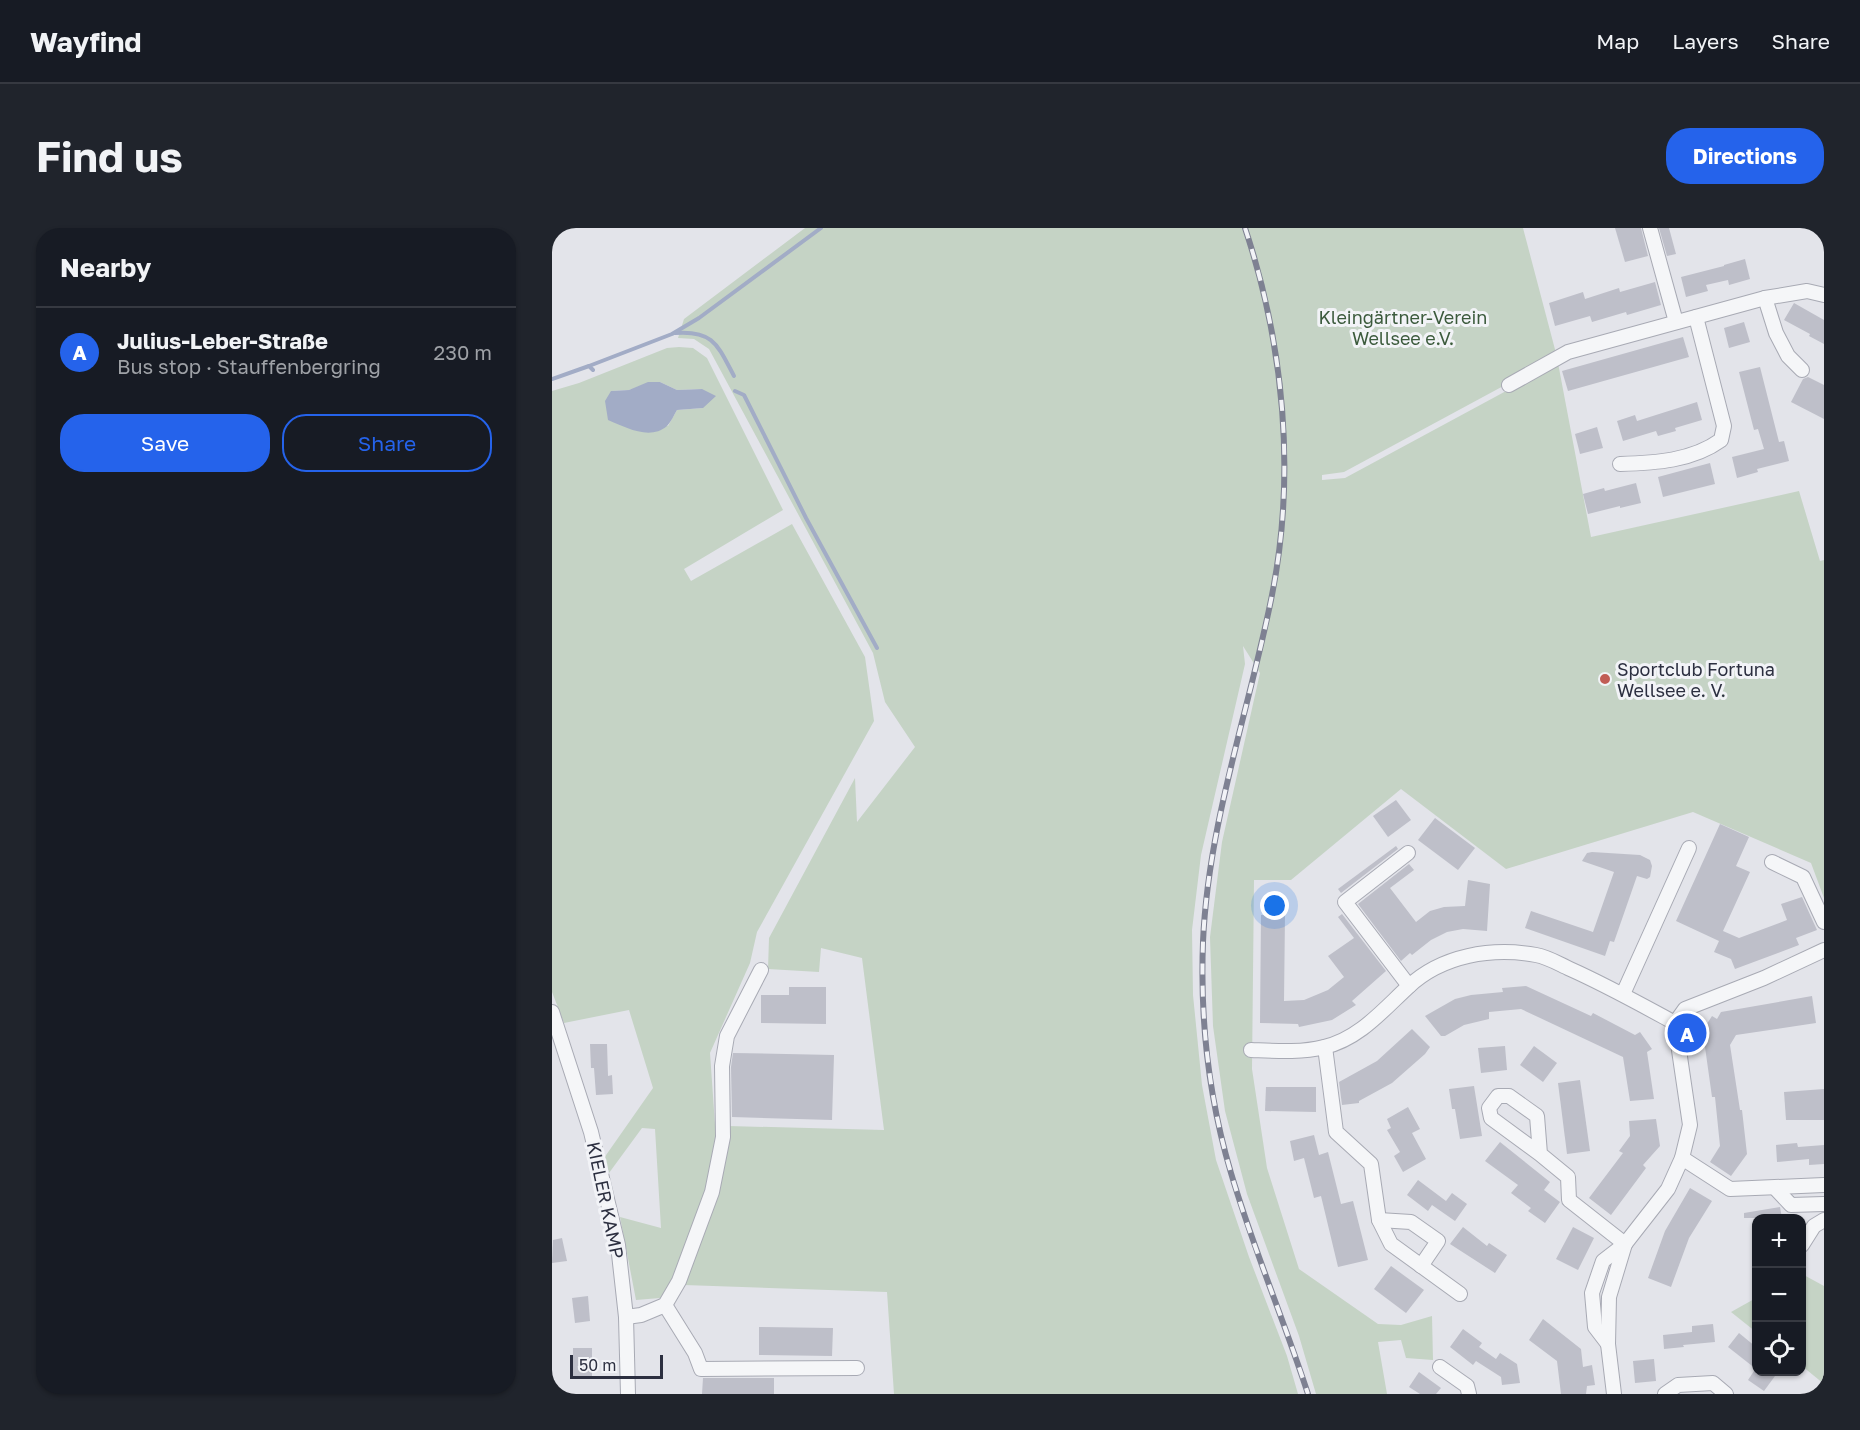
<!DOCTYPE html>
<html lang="en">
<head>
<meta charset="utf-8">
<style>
  body { margin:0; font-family:"Golos Text",sans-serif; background:#20242c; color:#f1f3f6 }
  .controls { position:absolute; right:18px; bottom:18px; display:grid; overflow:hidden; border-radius:12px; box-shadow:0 2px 4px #0004 }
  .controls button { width:54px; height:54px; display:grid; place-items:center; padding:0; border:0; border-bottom:2px solid #363941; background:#171b24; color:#f1f3f6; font:30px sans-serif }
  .scale { position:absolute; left:18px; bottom:15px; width:93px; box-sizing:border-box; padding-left:6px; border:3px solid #2c2f40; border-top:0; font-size:16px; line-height:21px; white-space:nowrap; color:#2c2f40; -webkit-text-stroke:4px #f2f3f7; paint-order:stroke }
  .you { position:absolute; left:723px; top:678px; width:21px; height:21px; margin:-15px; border:4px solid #fff; border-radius:50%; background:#1a73e8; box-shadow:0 0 0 9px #1a73e833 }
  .badge { display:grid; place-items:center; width:39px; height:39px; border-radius:50%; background:#2563eb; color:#fff; font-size:20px; font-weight:700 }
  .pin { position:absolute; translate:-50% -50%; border:3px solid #fff; box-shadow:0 2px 6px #0006 }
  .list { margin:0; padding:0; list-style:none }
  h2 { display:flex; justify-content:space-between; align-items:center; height:78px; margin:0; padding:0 24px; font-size:26px }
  h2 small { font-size:20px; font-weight:400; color:#9ea1a6 }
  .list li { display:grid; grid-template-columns:39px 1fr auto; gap:18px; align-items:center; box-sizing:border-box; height:90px; padding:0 24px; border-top:2px solid #363941 }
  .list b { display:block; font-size:22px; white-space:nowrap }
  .list p { margin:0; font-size:20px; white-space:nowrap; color:#9ea1a6 }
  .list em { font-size:20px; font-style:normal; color:#9ea1a6 }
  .actions { display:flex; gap:12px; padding:18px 24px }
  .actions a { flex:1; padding:14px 0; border:2px solid #2563eb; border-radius:24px; text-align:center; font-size:21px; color:#2563eb }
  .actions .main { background:#2563eb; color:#fff }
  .icon { flex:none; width:33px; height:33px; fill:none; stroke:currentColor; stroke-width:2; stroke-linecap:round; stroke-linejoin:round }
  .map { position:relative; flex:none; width:1272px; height:1166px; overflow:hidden; border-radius:24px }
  header { display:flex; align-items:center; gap:36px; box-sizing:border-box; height:84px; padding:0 30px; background:#171b24; border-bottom:2px solid #363941 }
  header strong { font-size:28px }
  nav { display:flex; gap:33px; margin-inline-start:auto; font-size:21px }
  .intro { display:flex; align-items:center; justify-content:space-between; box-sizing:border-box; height:144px; padding:0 36px }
  h1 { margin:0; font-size:42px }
  .button { padding:15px 27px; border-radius:24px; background:#2563eb; color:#fff; font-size:21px; font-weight:700 }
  main { display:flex; gap:36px; padding:0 36px }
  aside { flex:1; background:#171b24; border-radius:24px; box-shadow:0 2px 4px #0004 }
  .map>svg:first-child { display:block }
</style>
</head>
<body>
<header>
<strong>Wayfind</strong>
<nav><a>Map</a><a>Layers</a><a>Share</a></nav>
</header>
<div class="intro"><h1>Find us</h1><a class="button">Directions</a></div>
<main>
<aside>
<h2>Nearby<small></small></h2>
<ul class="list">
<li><span class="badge">A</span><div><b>Julius-Leber-Straße</b><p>Bus stop · Stauffenbergring</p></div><em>230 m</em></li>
</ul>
<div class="actions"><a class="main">Save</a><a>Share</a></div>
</aside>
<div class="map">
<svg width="1272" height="1166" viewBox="0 0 1272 1166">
  <rect width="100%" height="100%" fill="#e3e4ea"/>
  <!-- green -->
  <g fill="#c5d3c5" fill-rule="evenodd">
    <path d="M253,0H971L1005,129L792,244L770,247V252L793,250L1006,135L1039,309L1247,263L1268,333L1272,332V670L1259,635L1141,584L954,641L849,561L739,652H702L700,841L715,940L747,1041L826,1096L849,1097L880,1088L881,1132L854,1130L849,1112L826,1114L835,1166H764L747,1108L695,966L673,883L661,798L658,709L670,614L708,445L691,418L693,436L649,627L640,702L641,767L650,857L664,932L697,1029L735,1128L746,1166H342L335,1064L132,1057L176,898L332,902L310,730L269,720L267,744L216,741L217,710L303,550L305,594L363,519L333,474L321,425L157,121L142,111L126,110L132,91Z"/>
    <path d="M127,119L141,120L155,130L231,282L132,341L139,353L240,296L313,429L322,493L205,704L198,735L158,825L164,911L155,964L120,1053L108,1070L84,1072L68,989L109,1000L103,901L90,900L57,945L52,930L101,860L77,782L12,795L0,764V163L27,155L115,120ZM108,154L125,162L150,161L151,180L125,182L116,198L59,163L77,162Z"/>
    <path d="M1250,1046L1272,1058V1156L1250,1138Z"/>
    <path d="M1204,1070V1104L1179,1084Z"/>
  </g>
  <!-- water -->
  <path fill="#a2acc6" d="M96,154H108L125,162L150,161L164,168L151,180L125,182C122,187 119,194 115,198C98,213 73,199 56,192L53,173L59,163L77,162Z"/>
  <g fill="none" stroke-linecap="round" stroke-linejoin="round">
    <!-- stream -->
    <g stroke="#a2acc6" stroke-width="4">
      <path d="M123,105C162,102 166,118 182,148"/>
      <path d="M37,138L120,106L147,90L269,0"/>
      <path d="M0,151L37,138L41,142"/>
      <path d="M183,163L192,167L254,290L325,420"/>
    </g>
  </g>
  <!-- building -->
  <g fill="#bebfc9">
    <path d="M1063,0H1089L1096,28L1073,34Z"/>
    <path d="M1107,0H1117L1124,26L1115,28Z"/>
    <path d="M1193,31L1198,51L1177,57L1176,52L1154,57L1156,63L1134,69L1129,49L1172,38V37Z"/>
    <path d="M1103,54L1109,77L1075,87L1074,84L1040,94L1038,88L1003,98L997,75L1031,64L1033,71L1067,60L1068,64Z"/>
    <path d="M1242,75L1272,92V116L1257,108L1258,106L1232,92Z"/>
    <path d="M1192,94L1198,114L1177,120L1172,100Z"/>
    <path d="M1131,109L1137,129L1016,163L1010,143Z"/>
    <path d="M1208,139L1227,214L1232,213L1237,233L1205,241L1206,244L1185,250L1180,229L1212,221L1206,201L1202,202L1187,144Z"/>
    <path d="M1256,149L1272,157V191L1239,174L1251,151Z"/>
    <path d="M1145,174L1150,192L1123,200L1124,203L1106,208L1104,203L1071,213L1065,193L1083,187L1085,193Z"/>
    <path d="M1045,199L1051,220L1028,226L1023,206Z"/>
    <path d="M1158,235L1163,256L1111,269L1106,249Z"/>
    <path d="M1084,255L1089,275L1068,280V278L1036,286L1031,266L1052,260L1053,263Z"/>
    <path d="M844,572L859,592L836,609L821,588Z"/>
    <path d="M883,590L923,620L906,642L866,612Z"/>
    <path d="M1168,596L1197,609L1184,638L1198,644L1171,703L1187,710L1235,692L1229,676L1250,669L1265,702L1244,710L1247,717L1183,741L1179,731L1162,724L1167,713L1124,693Z"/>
    <path d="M844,618L846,621L789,665L786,661Z"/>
    <path d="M1040,624L1088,627L1098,632L1100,638L1098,649L1095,651L1085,648L1062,714L1058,713L1053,728L973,700L979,683L1041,704L1062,644L1030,633L1035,625Z"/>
    <path d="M857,636L862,642L838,660L864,694L878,683L892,679L913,678L916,652L938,656L935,703L911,701L895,704L879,712L860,727L858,725L849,733L806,676Z"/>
    <path d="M790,686L834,743L800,773L804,777L780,792L747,799L746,796L708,795L709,687H733L732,773L752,772L776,762L792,749L776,728L802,710L786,689Z"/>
    <path d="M974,758L1039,788L1041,785L1083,807L1088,804L1100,821L1095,824L1102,871L1078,873L1071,829L969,781L937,784V791L912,797L893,808H889L873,788L903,771L919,767L951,764L950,760Z"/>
    <path d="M237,759H274V796L209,795V767H237Z"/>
    <path d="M1260,768L1264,795L1184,807L1178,817L1188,882H1190L1195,926L1179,948L1158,934L1168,918L1163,869H1160L1152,812L1155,806L1151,802L1160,788L1165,791L1169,784Z"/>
    <path d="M860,801L878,819L873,826L840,855L807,873V875L790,877L787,854L825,833Z"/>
    <path d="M38,816H55L56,848L60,847L61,866L44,867L42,840H39Z"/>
    <path d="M953,818L955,842L929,845L926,820Z"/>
    <path d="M982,818L1005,835L991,854L968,837Z"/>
    <path d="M181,825L282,827L280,892L180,889L179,839Z"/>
    <path d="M1028,852L1038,923L1015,926L1006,855Z"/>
    <path d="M922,858L930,908L908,911L903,881H900L897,861Z"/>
    <path d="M714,859H764V884L713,883Z"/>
    <path d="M1272,861V892H1234L1232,864Z"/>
    <path d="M856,879L868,901L860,905L874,931L851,944L842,928L848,924L835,902L839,900L835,891Z"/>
    <path d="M1104,891L1108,918L1091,937L1094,940L1059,987L1037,970L1071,925L1067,923L1078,908L1077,893Z"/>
    <path d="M762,907L767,927L776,924L789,976L801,973L816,1032L786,1039L769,968L762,970L752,930L742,933L738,913Z"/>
    <path d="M948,914L998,954L992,962L1008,974L993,995L976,983L979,980L959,965L966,957L933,933Z"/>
    <path d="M1245,915L1246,919L1272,917V936L1257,937V931L1225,934L1224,917Z"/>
    <path d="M866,952L894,973L900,965L915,976L903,993L880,977L876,983L855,967Z"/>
    <path d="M1138,960L1160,973L1137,1010L1119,1059L1096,1050L1113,1003Z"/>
    <path d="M1228,979L1230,990H1192V985Z"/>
    <path d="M911,999L935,1018L937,1015L955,1027L943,1045L898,1016Z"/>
    <path d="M1021,999L1042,1010L1026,1042L1004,1031Z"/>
    <path d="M10,1010L15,1033L0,1035L1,1012Z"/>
    <path d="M839,1038L872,1062L854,1085L822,1061Z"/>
    <path d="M36,1068L38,1093L23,1095L20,1070Z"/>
    <path d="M991,1091L1029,1121L1031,1139L1040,1137L1043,1157L1035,1158L1034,1166H1009L1005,1133L977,1112Z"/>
    <path d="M1161,1096L1163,1114L1131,1117L1132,1119L1112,1121L1111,1107L1140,1104V1098Z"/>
    <path d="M207,1099L281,1100L280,1128L207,1127Z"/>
    <path d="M911,1101L930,1115L927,1119L944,1131L948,1125L965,1136L968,1155L950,1157L949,1149L924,1133L921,1137L898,1119Z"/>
    <path d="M1187,1105L1204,1119V1141L1176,1119Z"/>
    <rect x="21" y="1120" width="19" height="28"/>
    <path d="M1102,1131L1104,1153L1083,1155L1081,1133Z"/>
    <path d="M1202,1143H1217L1223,1148L1212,1163L1196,1152Z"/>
    <path d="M867,1144L889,1160L884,1166H868L857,1159Z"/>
    <path d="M151,1150H222V1166H150Z"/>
  </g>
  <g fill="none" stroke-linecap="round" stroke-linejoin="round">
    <defs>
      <g id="minor">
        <path d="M1098,0L1124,94"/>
        <path d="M1213,70L1224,105L1236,128L1250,142"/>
        <path d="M957,157L1016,124L1213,70L1255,63L1272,67"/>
        <path d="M1068,236C1103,235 1140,233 1169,212L1172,198L1144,89"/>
        <path d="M856,625L793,674L857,758"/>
        <path d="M1220,634L1251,649L1272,694"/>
        <path d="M1071,766L1137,620"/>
        <path d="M0,784L39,904L66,1017L74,1089L76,1166"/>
        <path d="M1123,795L1133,781L1212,750L1272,722"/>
        <path d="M773,819L784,904L819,936L827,992L839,1016L908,1066"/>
        <path d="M699,822C723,823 749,825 772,819C807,811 831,782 856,759C890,727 940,719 984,727C996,729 1007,736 1018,741C1054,757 1088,776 1123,795"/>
        <path d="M988,926L939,890L937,880L946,868H957L985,888L988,926L1016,949L1017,972L1073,1016"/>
        <path d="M1130,930L1178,961L1272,957"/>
        <path d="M1223,960L1239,977L1272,976"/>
        <path d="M827,992L859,994L886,1013L869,1038"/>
        <path d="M1250,1017L1262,998L1272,992"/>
        <path d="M113,1077L143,1125L149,1141L305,1140"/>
        <path d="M74,1089L89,1087L113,1077L127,1053L160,964L171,909L170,838L175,808L209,742"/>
        <path d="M1056,1116L1043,1099L1040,1065L1051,1033L1073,1016L1116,961L1130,930L1138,897L1123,795"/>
        <path d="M888,1139L915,1158L917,1166"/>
        <path d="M1062,1166L1056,1116L1057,1069L1073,1016"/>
        <path d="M1113,1166L1126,1157L1161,1155L1174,1166"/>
      </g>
    </defs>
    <!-- minor casing -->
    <use href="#minor" stroke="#a8aab4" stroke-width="16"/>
    <!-- minor -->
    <use href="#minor" stroke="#f5f6f8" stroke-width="14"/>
    <defs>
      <path id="rail" d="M693,0C732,117 744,246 720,367C697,483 656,595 651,714C648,791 657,871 679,945C701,1020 732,1092 756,1166"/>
    </defs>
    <!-- rail casing -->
    <use href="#rail" stroke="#7e8192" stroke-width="6"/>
    <!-- rail -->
    <use href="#rail" stroke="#f2f3f7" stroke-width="4" stroke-dasharray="11" stroke-linecap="butt"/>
  </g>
  <!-- markers -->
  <circle fill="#c15c55" stroke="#f2f3f7" stroke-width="2" cx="1053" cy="451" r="6"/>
  <g text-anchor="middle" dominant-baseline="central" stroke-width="6" stroke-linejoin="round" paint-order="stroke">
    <!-- park labels -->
    <g font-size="18" fill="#3b5a3c" stroke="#f2f3f7">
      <text x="851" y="89">Kleingärtner-Verein<tspan x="851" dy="21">Wellsee e.V.</tspan></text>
    </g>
    <!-- poi labels -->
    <g font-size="18" fill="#2c2f40" stroke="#f2f3f7" text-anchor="start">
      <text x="1065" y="441">Sportclub Fortuna<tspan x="1065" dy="21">Wellsee e. V.</tspan></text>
    </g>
    <!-- street labels -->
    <g font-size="18" fill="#2c2f40" stroke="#f2f3f7">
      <text transform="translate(54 972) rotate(78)">KIELER KAMP</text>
    </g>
  </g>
</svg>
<div class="controls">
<button>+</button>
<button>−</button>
<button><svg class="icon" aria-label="locate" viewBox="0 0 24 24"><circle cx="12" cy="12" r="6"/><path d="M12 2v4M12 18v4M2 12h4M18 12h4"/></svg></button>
</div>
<div class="scale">50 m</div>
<div class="you"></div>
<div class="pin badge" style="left:1135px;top:805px">A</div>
</div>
</main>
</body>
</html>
